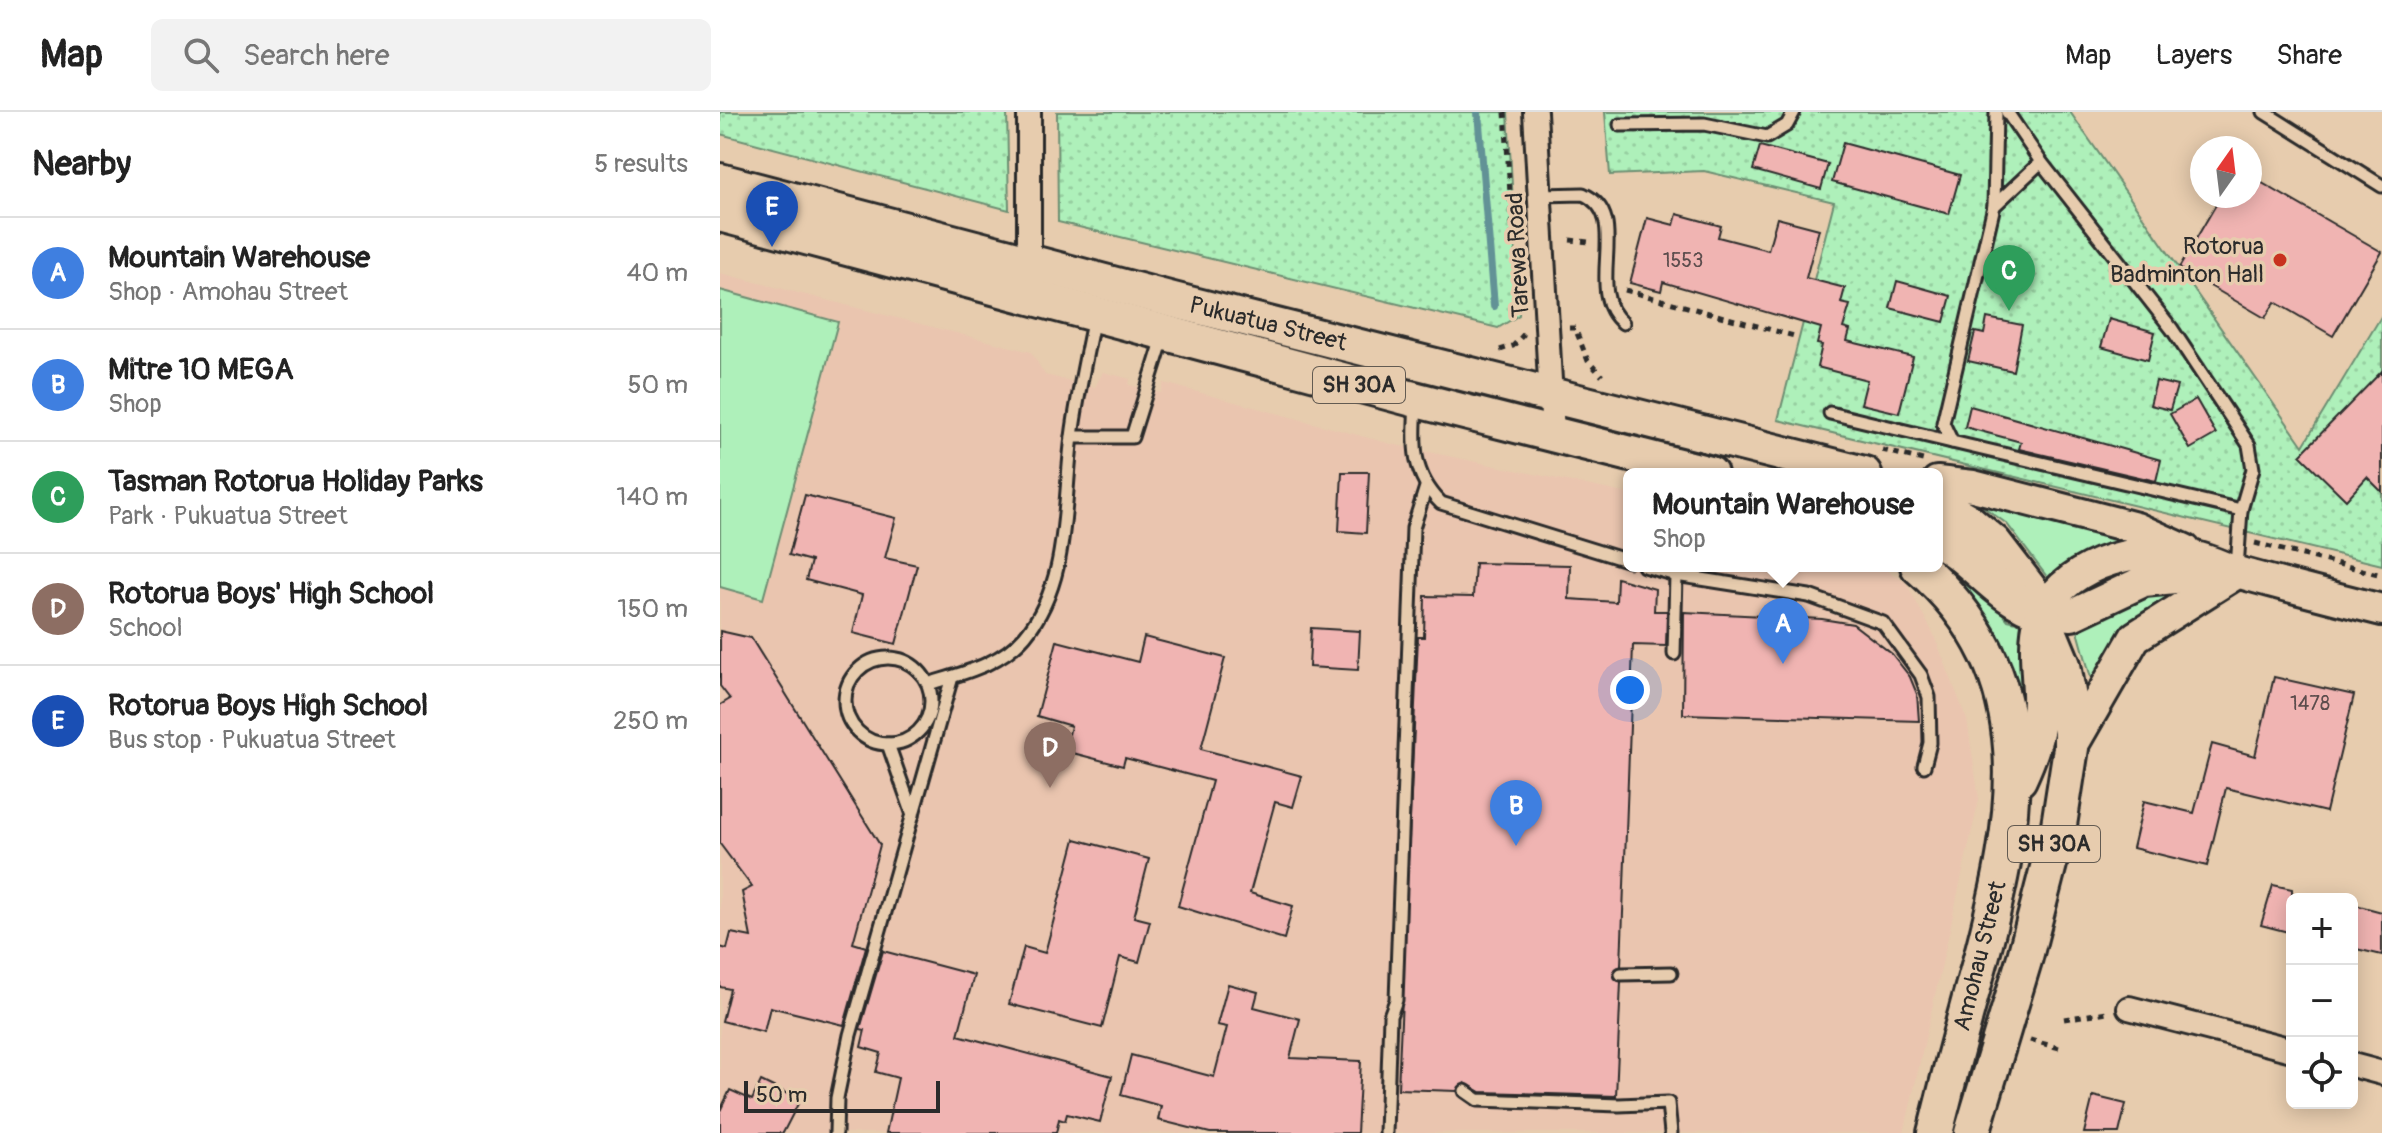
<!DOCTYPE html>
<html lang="en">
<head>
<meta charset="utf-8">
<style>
  body { margin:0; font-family:Pangolin,sans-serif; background:#f2f2f2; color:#222 }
  .controls { position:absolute; right:24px; bottom:24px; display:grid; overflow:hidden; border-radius:12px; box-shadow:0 4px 20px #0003 }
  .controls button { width:72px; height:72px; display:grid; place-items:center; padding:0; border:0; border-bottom:2px solid #e0e0e0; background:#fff; color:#222; font:40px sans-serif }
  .compass { position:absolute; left:1470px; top:24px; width:72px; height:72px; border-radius:50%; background:#fff; box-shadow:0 4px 20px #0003; rotate:14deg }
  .scale { position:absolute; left:24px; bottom:20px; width:196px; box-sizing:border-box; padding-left:8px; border:4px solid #2b2b2b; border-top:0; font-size:22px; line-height:28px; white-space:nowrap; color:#2b2b2b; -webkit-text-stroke:6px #e7ccae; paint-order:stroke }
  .you { position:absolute; left:910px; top:578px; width:28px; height:28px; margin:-20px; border:6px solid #fff; border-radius:50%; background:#1a73e8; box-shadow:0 0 0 12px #1a73e833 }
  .badge { display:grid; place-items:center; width:52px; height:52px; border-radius:50%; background:#c8321e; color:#fff; font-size:26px; font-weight:700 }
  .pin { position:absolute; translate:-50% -66px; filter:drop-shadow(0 2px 4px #0008) }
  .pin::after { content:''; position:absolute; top:42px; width:28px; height:24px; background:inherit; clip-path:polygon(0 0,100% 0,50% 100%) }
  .popup { position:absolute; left:903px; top:356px; width:320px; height:104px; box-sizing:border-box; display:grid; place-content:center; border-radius:12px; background:#fff; filter:drop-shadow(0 2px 6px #0005); font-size:26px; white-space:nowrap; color:#767676 }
  .popup b { font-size:30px; color:#222 }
  .popup::after { content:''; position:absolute; left:50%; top:100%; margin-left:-16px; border:16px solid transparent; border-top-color:#fff }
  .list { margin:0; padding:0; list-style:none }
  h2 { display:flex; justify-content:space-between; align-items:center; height:104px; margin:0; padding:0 32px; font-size:34px }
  h2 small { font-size:26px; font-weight:400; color:#767676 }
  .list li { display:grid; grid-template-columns:52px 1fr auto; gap:24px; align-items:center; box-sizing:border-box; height:112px; padding:0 32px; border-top:2px solid #e0e0e0 }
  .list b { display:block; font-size:30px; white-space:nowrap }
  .list p { margin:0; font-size:26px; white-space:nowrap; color:#767676 }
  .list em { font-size:26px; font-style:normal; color:#767676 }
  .icon { flex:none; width:44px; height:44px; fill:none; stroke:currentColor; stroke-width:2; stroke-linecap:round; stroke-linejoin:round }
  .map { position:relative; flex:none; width:1662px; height:1021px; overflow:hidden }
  header { display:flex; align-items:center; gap:48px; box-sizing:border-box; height:112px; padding:0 40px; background:#fff; border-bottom:2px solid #e0e0e0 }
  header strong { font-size:38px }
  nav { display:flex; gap:44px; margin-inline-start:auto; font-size:28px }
  .search { width:560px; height:72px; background:#f2f2f2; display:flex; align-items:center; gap:20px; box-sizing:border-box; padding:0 28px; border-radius:12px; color:#767676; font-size:30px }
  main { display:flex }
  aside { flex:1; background:#fff }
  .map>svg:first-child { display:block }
</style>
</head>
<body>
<header>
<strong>Map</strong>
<div class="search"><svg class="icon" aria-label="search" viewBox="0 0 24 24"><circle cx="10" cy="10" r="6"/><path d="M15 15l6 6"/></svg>Search here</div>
<nav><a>Map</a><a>Layers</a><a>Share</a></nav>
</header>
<main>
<aside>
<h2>Nearby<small>5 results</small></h2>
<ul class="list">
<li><span class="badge" style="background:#3f7fe0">A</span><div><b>Mountain Warehouse</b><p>Shop · Amohau Street</p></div><em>40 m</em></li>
<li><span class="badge" style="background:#3f7fe0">B</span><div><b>Mitre 10 MEGA</b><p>Shop</p></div><em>50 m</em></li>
<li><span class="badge" style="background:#2e9e5b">C</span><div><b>Tasman Rotorua Holiday Parks</b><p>Park · Pukuatua Street</p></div><em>140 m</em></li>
<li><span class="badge" style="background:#8d6e63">D</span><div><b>Rotorua Boys' High School</b><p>School</p></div><em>150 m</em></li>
<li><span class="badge" style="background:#1a4fb4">E</span><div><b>Rotorua Boys High School</b><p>Bus stop · Pukuatua Street</p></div><em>250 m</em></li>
</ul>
</aside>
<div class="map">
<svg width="1662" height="1021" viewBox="0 0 1662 1021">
  <defs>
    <pattern id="park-dots" width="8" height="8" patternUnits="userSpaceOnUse" patternTransform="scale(2)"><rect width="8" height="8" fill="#aef0ba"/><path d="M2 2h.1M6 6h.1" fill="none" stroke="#96cea0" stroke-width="1.8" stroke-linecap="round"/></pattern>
  </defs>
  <rect width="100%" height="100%" fill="#e7ccae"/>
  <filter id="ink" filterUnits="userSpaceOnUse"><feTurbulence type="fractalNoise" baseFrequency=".0125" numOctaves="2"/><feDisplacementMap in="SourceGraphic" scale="16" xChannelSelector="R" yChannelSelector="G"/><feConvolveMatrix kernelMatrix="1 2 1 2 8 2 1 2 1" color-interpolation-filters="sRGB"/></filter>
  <g filter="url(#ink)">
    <!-- built -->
    <path fill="#eac5af" d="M0,161L311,240L325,263L375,275L383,260L410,267L409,273L441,281L444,271L671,332L909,382V454H1161L1186,471L1214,523L1247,608L1259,687L1184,1021H0Z"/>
    <!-- grass -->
    <g fill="#aef0ba" stroke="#6c8e72" stroke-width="2">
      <path d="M0,178L118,210L43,487L0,475Z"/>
      <path d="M1254,388L1420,429L1328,466L1287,412Z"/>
      <path d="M1218,441L1266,481L1288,508L1306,512L1303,598C1284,529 1265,500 1217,447Z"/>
      <path d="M1459,473L1458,483C1418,498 1394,530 1376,567L1371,566L1356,512L1402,488Z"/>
    </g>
    <!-- park -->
    <g fill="url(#park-dots)" stroke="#6c8e72" stroke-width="2">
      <path d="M0,0H287L289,98L0,22Z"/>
      <path d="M337,0H788L799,203L778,216L338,110Z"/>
      <path d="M885,0H1350L1583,334L1662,203V453L1058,308L1114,90L984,59L890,63Z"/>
    </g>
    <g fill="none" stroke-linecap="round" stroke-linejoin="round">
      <!-- stream -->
      <path stroke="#629296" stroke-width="8" d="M758,0L774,194"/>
    </g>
    <!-- building -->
    <g fill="#f0b4b2" stroke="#2b2b2b" stroke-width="2">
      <path d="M1123,31L1240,63L1229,102L1112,70Z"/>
      <path d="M1040,34L1108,52L1101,77L1033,58Z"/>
      <path d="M1530,64L1662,140L1613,224L1555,190L1545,206L1459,156L1501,84H1530Z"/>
      <path d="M957,102L1001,114L998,125L1048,138L1057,106L1099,117L1086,166L1125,176L1121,191L1130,193L1123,216L1130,218L1127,229L1193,245L1179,301L1141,292L1147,268L1097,255L1102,233L1097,232L1101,216L943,170L941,179L910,171L927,106L954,113Z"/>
      <path d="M1177,169L1231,184L1224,210L1170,196Z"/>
      <path d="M1267,206L1302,213L1293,259L1248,249L1255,220L1264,222Z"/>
      <path d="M1389,207L1435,220L1428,248L1381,235Z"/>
      <path d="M1662,259V380L1647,365L1626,388L1580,343Z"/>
      <path d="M1436,269L1457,274L1450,298L1430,293Z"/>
      <path d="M1476,287L1496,322L1470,337L1450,302Z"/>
      <path d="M1250,294L1441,348L1436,369L1299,337L1301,330L1245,315Z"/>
      <path d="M622,360H649L646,421L619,419Z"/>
      <path d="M85,383L176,406L165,446L197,453L176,532L133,521L142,483L86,468L91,449L69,443Z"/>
      <path d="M755,451L850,453L849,487L896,490L897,466L935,477L934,499H947L946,534L913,533L901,854L893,861L901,870L896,984L761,980L745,971L737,979L678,977L698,525H704L705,484L753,485Z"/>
      <path d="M964,500L1102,507L1133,512L1172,542L1190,565L1197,582L1199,609L963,602Z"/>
      <path d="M591,516L640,519L638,558L589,555Z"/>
      <path d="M0,519L31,526L160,733L133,831L146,835L124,913L50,895L44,920L2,909L10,877L0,875V835L7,837L11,821L31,825L22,780L32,775L0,732V593L10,587L0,574Z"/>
      <path d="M424,525L505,546L481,637L582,664L573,695L555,690L530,781L573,794L564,827L458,794L492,669L405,646L403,654L345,639L351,614L317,604L337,529L418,550Z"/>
      <path d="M1554,565L1634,583L1606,700L1506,676L1487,754L1413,736L1424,689L1474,701L1492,632L1535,644Z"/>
      <path d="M355,727L429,747L414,805L430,809L419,850L400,845L382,916L289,892L304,835L325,841Z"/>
      <path d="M1553,773L1572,777V821L1541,813Z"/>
      <path d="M1632,792L1662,800V843L1632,836Z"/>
      <path d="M163,839L254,863L238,923L392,964L380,1010L347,1002L345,1009L339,1007L336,1021H166L178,966L156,960L161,941L141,935L145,918L140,917Z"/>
      <path d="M508,872L538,880L534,895L580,907L570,946L641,949L637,1021H490L438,1008L441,994L401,983L411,943L494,965L507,915L497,913Z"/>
      <path d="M41,969L80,988L63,1021H0V999L10,978L32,988Z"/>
      <path d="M1373,984L1406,992L1399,1021H1364Z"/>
    </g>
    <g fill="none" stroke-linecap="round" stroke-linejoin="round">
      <defs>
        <g id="lane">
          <path d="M1287,0L1321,50L1274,94L1223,311L1232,330L1521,398L1517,456"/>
          <path d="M1544,0L1662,74"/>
          <path d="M900,13L984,12L1047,25L1067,13L1074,0"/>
          <path d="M1321,50L1452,217L1529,333L1533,357L1521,398"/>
          <path d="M821,83L863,82C914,104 862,178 903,211"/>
          <path d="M1274,94L1276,0"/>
          <path d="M696,293C693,333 692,362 721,391L909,449"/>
          <path d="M1110,301L1232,330"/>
          <path d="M352,325H412L444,223"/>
          <path d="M924,454L956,463L1089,484L1163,511L1201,563L1209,585L1210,631L1204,654"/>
          <path d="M954,542L956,463"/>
          <circle cx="168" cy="589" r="43"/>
          <path d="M208,572C243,561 280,553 305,524C350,470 343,391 352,325C357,285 366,245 374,205"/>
          <path d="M168,632L193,703"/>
          <path d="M901,862L951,861"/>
          <path d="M745,979L758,988L899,993L948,991L951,1021"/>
          <path d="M116,1021L117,986L130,923L232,565"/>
          <path d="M666,1021L670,904L676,888L693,416L706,375"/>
        </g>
        <g id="street">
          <path d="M309,0V163"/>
          <path d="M815,0L833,322"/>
          <path d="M1409,896L1572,938"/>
          <path d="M1632,953L1662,961"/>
        </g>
        <g id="secondary">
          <path d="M1217,370L1253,374L1416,416L1465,438"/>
          <path d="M1516,460L1424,469L1352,503L1323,500C1350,449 1425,430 1479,446C1497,451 1513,460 1531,464C1575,476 1618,487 1662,498"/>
          <path d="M1351,636L1415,525L1515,462"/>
        </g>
        <g id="primary">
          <path d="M0,69L453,188L1144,362"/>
          <path d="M0,102L697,288L990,362"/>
          <path d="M1217,391L1248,409L1274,431L1314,483L1343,553L1351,597V636L1339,713L1305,845L1252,1021"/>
          <path d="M1217,427C1258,449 1277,486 1323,500"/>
          <path d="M1198,454C1326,564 1298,706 1260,850C1244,907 1229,964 1215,1021"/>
          <path d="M1299,667C1312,639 1321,612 1320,581C1319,554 1315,531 1322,505"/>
        </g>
      </defs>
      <!-- lane casing -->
      <use href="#lane" stroke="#2b2b2b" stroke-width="17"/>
      <!-- street casing -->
      <use href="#street" stroke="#2b2b2b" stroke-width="28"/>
      <!-- secondary casing -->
      <use href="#secondary" stroke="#2b2b2b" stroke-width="36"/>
      <!-- primary casing -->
      <use href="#primary" stroke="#2b2b2b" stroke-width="40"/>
      <!-- path -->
      <g stroke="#2b2b2b" stroke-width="5" stroke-dasharray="6 6" stroke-linecap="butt">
        <path d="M785,0L793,131"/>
        <path d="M850,128L869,130"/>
        <path d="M905,178L1074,224"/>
        <path d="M849,216H855L868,249L882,264"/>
        <path d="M780,238L793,234L804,222"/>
        <path d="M1162,338L1203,348"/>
        <path d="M1535,431L1662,463"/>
        <path d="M1344,907L1387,900"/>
        <path d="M1310,928L1343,937"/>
      </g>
      <!-- lane -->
      <use href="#lane" stroke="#e7ccae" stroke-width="11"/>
      <!-- street -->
      <use href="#street" stroke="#e7ccae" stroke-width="22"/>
      <!-- secondary -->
      <use href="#secondary" stroke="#e7ccae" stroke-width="30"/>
      <!-- primary -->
      <use href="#primary" stroke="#e7ccae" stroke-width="34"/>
    </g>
  </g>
  <!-- markers -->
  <circle fill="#c8321e" stroke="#e7ccae" stroke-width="3" cx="1560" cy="148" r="8"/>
  <g text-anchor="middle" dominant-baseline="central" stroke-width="7" stroke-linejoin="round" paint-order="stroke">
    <!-- number labels -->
    <g font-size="20" fill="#5c4d4d">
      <text x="963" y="148">1553</text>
      <text x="1590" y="591">1478</text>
    </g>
    <!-- shield labels -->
    <g fill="#e7ccae" stroke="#635b52" stroke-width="2">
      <rect x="593" y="255" width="92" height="36" rx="6"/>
      <rect x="1288" y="714" width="92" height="36" rx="6"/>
    </g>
    <g font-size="22" font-weight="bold" fill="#2b2b2b">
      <text x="639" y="273">SH 30A</text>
      <text x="1334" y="732">SH 30A</text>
    </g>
    <!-- poi labels -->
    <g font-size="24" fill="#2b2b2b" stroke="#e7ccae" text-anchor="end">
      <text x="1544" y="134">Rotorua<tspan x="1544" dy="28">Badminton Hall</tspan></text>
    </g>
    <!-- street labels -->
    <g font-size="24" fill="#2b2b2b" stroke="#e7ccae">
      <text transform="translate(798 143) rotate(-93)">Tarewa Road</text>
      <text transform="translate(548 212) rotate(14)">Pukuatua Street</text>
      <text transform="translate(1260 844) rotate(-76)">Amohau Street</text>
    </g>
  </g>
</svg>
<div class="controls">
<button>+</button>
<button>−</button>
<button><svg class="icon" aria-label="locate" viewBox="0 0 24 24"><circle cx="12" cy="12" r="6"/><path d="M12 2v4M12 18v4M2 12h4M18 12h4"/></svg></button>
</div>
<svg class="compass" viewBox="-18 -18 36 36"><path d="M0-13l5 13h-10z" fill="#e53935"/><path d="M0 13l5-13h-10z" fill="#767676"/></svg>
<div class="scale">50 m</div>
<div class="you"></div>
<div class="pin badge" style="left:1063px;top:552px;background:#3f7fe0">A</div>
<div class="popup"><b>Mountain Warehouse</b>Shop</div>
<div class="pin badge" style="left:796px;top:734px;background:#3f7fe0">B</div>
<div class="pin badge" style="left:1289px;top:199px;background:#2e9e5b">C</div>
<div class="pin badge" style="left:330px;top:676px;background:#8d6e63">D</div>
<div class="pin badge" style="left:52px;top:135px;background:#1a4fb4">E</div>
</div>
</main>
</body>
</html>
